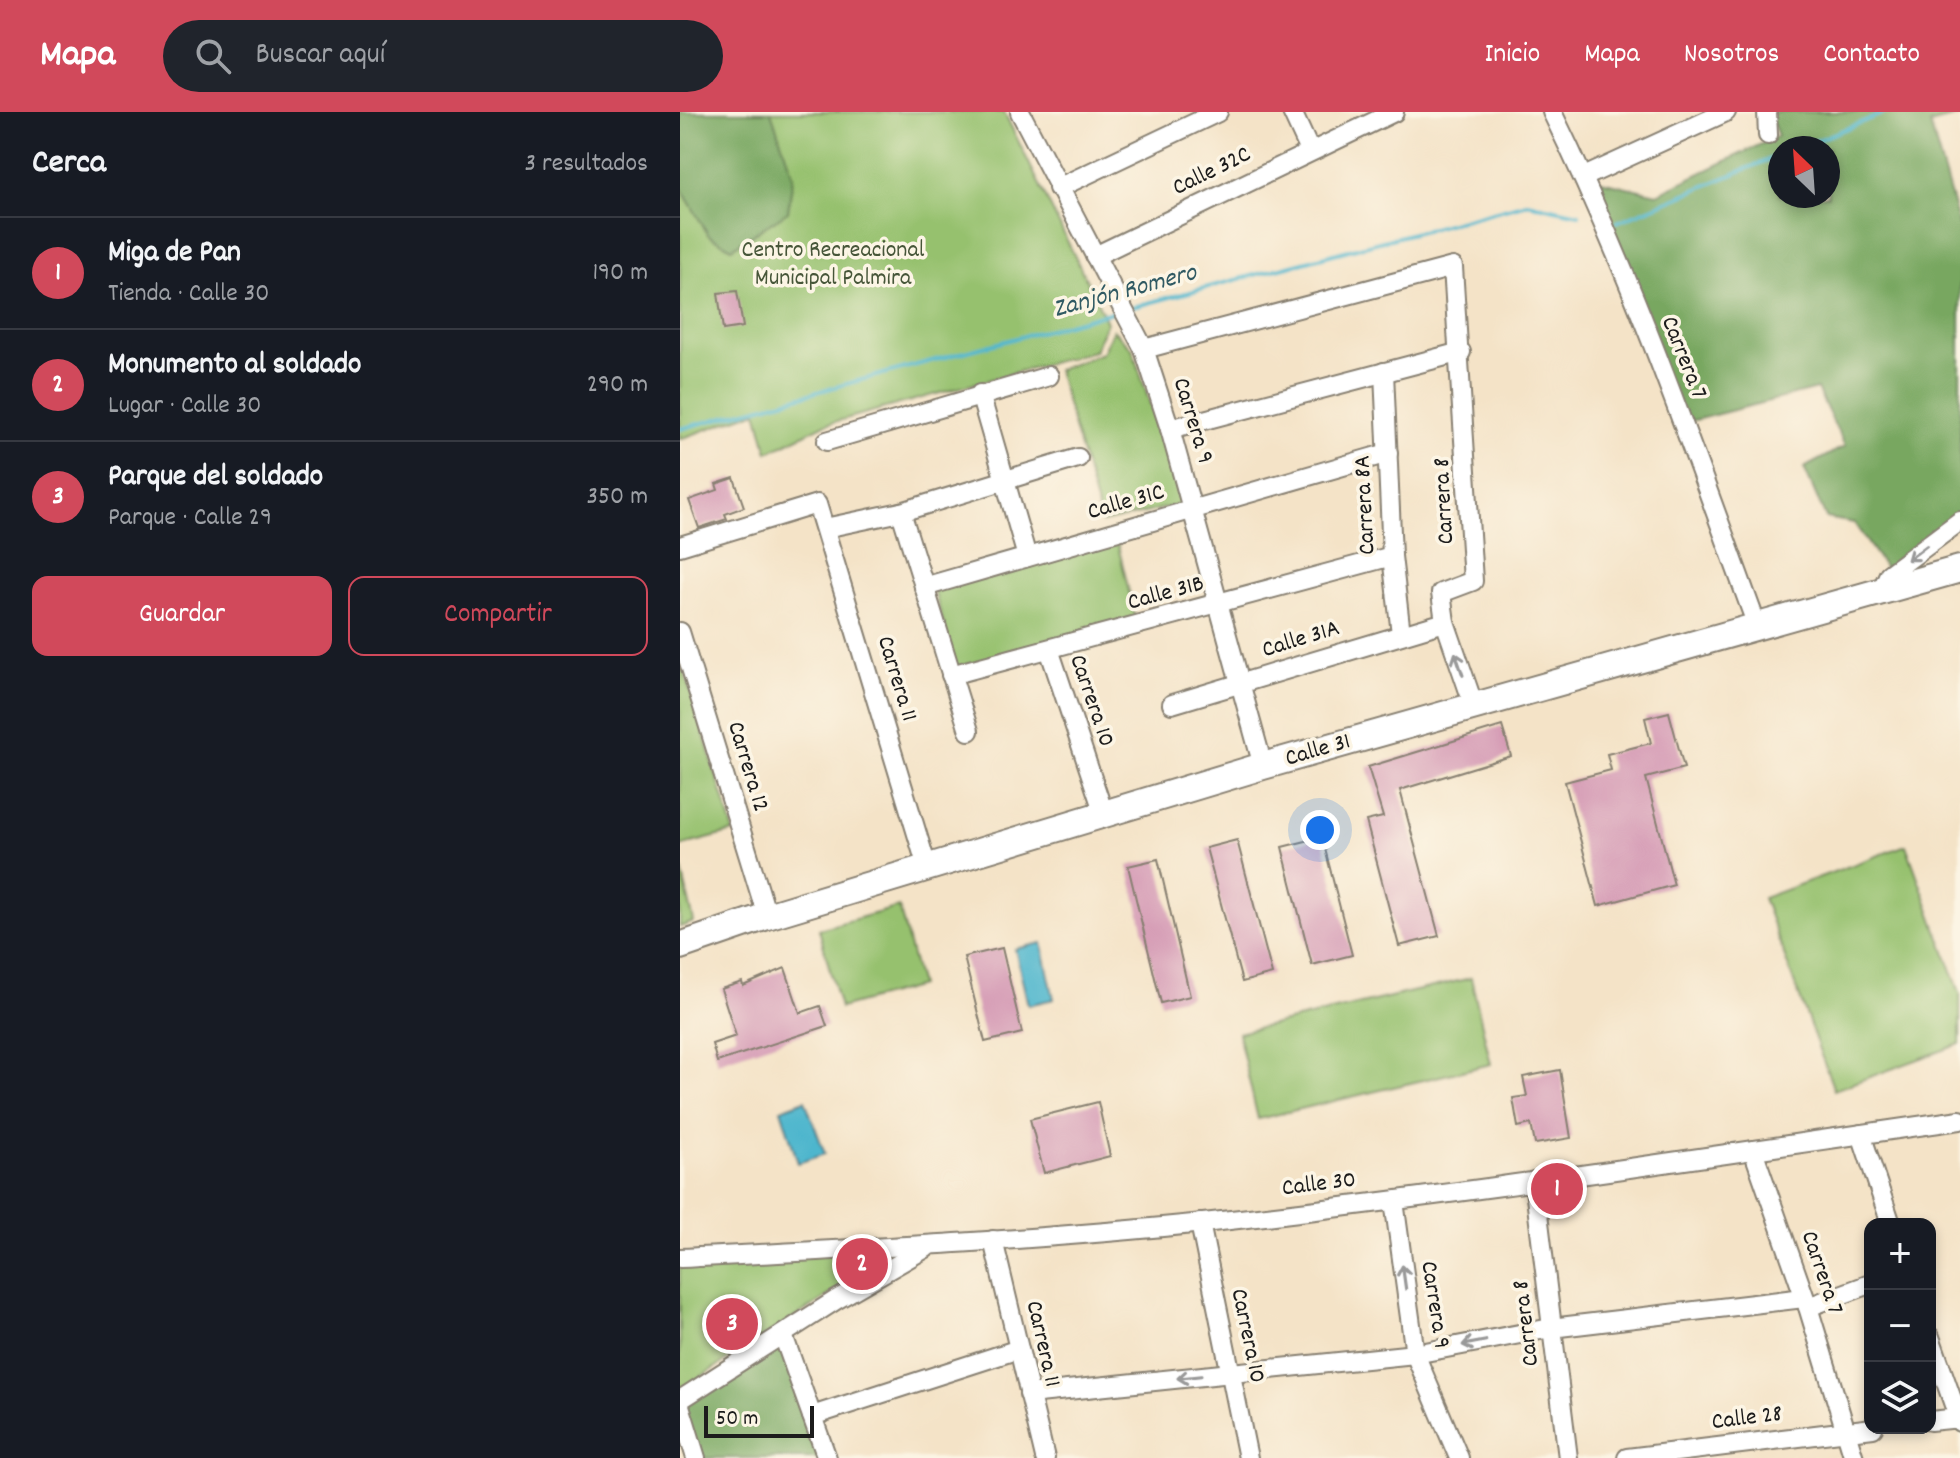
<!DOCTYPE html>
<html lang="es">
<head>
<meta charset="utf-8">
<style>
  body { margin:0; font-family:Dekko,sans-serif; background:#20242c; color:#f1f3f6 }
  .controls { position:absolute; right:24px; bottom:24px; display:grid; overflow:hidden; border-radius:16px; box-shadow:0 4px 12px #0003 }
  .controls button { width:72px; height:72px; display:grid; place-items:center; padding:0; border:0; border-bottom:2px solid #363941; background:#171b24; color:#f1f3f6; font:40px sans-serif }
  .compass { position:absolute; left:1088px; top:24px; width:72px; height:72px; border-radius:50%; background:#171b24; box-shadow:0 4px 12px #0003; rotate:335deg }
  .scale { position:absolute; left:24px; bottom:20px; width:110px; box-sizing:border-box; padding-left:8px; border:4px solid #1c1c1c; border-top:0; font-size:22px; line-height:28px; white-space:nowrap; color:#1c1c1c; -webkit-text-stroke:6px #fcf5e5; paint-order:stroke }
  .you { position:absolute; left:640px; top:718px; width:28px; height:28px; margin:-20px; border:6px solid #fff; border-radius:50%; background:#1a73e8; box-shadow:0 0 0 12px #1a73e833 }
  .badge { display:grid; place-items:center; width:52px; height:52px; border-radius:50%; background:#d1495b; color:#fff; font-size:26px; font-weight:700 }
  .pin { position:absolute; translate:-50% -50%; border:4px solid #fff; box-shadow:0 2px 8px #0006 }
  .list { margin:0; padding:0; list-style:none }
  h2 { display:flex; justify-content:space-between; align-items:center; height:104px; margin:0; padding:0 32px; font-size:34px }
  h2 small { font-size:26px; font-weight:400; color:#9ea1a6 }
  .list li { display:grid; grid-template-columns:52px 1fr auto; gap:24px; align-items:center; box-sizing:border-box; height:112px; padding:0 32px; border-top:2px solid #363941 }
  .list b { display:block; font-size:30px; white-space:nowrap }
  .list p { margin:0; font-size:26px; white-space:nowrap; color:#9ea1a6 }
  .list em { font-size:26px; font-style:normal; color:#9ea1a6 }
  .actions { display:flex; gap:16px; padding:24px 32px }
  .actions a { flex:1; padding:18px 0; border:2px solid #d1495b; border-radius:16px; text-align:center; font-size:28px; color:#d1495b }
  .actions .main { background:#d1495b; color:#fff }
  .icon { flex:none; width:44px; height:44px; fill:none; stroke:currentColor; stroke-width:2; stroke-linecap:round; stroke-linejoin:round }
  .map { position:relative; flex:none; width:1280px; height:1346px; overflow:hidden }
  header { display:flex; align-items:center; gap:48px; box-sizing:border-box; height:112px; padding:0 40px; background:#d1495b; color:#fff }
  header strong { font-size:38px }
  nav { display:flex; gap:44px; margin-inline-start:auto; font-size:28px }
  .search { width:560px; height:72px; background:#20242c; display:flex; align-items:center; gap:20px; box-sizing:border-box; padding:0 28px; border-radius:44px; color:#9ea1a6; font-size:30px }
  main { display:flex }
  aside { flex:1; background:#171b24 }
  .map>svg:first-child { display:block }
</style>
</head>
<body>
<header>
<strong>Mapa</strong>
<div class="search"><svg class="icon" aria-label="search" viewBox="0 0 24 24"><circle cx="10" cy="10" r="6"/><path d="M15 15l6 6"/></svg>Buscar aquí</div>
<nav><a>Inicio</a><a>Mapa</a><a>Nosotros</a><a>Contacto</a></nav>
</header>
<main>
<aside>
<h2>Cerca<small>3 resultados</small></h2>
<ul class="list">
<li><span class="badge">1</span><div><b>Miga de Pan</b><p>Tienda · Calle 30</p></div><em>190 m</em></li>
<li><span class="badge">2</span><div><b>Monumento al soldado</b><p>Lugar · Calle 30</p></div><em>290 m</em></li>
<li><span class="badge">3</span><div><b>Parque del soldado</b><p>Parque · Calle 29</p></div><em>350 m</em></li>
</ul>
<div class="actions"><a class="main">Guardar</a><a>Compartir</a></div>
</aside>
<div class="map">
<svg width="1280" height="1346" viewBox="0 0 1280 1346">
  <rect width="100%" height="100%" fill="#fcf5e5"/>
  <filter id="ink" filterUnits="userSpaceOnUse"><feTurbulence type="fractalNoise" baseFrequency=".0125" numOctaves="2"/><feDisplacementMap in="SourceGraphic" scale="16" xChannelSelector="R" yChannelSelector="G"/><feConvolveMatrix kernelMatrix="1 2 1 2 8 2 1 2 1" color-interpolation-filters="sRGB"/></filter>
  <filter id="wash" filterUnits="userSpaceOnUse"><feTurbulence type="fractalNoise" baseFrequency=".006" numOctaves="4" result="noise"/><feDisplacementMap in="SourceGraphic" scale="32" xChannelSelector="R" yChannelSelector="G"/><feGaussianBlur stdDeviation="1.8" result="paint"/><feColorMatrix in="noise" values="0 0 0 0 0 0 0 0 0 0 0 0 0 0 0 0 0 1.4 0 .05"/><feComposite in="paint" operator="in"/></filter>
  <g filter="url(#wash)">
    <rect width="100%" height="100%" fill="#f4e3c7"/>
    <!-- green -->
    <g fill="#96c16e" stroke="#596e45" stroke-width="2">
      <path d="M0,0H324L427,210L414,239L143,313L88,340L77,299L0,327Z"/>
      <path d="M433,218L452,236L502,392L422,411L377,258L422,241Z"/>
      <path d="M436,425L456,509L276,555L254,479Z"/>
      <path d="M0,546L54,720L0,734Z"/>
      <path d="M1226,733L1280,881V932L1154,978L1083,786Z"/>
      <path d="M0,750L14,810L0,815Z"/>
      <path d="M219,795L240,874L160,896L139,817Z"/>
      <path d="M791,866L811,952L578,1007L558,921Z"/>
      <path d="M227,1134L0,1278V1146Z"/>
    </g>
    <!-- forest -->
    <g fill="#78a761" stroke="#4a623e" stroke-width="2" fill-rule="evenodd">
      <path d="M0,0H91L113,64L108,100L52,136L29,124L0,74Z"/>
      <path d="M1088,0H1280V4L1250,12L1280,116V409L1209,462L1174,411L1146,406L1124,356L1165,334L1137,277L1003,311L904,65L977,82L1098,24ZM1100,36H1148V84H1100Z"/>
      <path d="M103,1223L147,1346H16L0,1294Z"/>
    </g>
    <!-- water -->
    <g fill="#4eb6cd" stroke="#356974" stroke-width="2">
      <path d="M362,831L374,887L348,893L335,837Z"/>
      <path d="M125,988L145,1042L118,1051L101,997Z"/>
    </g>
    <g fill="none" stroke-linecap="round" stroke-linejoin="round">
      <!-- stream -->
      <g stroke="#4eb6cd" stroke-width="4">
        <path d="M1118,36L1207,0"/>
        <path d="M937,110L1100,43"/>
        <path d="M449,196L847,91L899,102"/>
        <path d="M0,317L436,199"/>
      </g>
    </g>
    <g id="blocks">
      <!-- building -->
      <g fill="#d59bb5">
        <path d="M57,179L63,215L43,218L38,181Z"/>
        <path d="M54,366L64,395L45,402L47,407L19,416L9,388L38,378L36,372Z"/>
        <path d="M989,600L1004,656L966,666L994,773L918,794L885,670L931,658L927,642L971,631L965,606Z"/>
        <path d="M822,614L831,644L720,678L759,824L719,834L686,709L703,705L688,655Z"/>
        <path d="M642,725L672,843L632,853L602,735Z"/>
        <path d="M557,728L592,862L562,870L526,736Z"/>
        <path d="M478,747L510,884L481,891L448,754Z"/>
        <path d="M322,836L342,921L305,930L284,845Z"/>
        <path d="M105,856L120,901L140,894L147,914L37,950L32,932L56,924L41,877L62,870L63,874Z"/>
        <path d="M880,958L891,1026L855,1032L851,1012L838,1015L833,986L847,984L843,965Z"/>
        <path d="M418,990L430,1044L364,1061L350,1007Z"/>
      </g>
    </g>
  </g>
  <g filter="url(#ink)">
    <use href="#blocks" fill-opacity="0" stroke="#888072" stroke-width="2"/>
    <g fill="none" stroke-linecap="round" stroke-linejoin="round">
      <defs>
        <g id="minor">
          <path d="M340,0L464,237L490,317L583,654"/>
          <path d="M612,0L630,39"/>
          <path d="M872,0C953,166 1014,341 1077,514"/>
          <path d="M1087,0L1088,23"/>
          <path d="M904,65L1046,0"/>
          <path d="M378,76L538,0"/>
          <path d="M415,144L714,0"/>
          <path d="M464,237L773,155L793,469L761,481L765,510L794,594"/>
          <path d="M704,260L712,444L721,522"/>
          <path d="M300,282L347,445"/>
          <path d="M490,317L781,240"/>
          <path d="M147,329L369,264"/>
          <path d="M221,400L289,619"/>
          <path d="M145,416L221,400L398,346"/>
          <path d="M0,434L137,392L247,755"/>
          <path d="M244,475L708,341"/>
          <path d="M1201,479L1209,462L1280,409"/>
          <path d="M0,520L87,804"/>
          <path d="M369,537L424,702"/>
          <path d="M271,563L712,444"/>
          <path d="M492,592L765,510"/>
          <path d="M1181,1022L1211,1112"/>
          <path d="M1073,1038L1128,1195L1174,1346"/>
          <path d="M854,1069L888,1346"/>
          <path d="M714,1089L735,1242L779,1346"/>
          <path d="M520,1111L568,1346"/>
          <path d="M313,1128L365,1346"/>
          <path d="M0,1146C175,1137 349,1129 523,1111C776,1084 1028,1044 1280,1008"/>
          <path d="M1128,1195L1190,1172"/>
          <path d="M103,1223L147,1346"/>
          <path d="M1250,1225L1280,1310"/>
          <path d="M349,1282L735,1242L871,1216L1124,1186"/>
          <path d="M0,1288L156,1188L246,1136"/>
          <path d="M0,1294L16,1346"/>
          <path d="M132,1304L339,1237"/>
          <path d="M1250,1309L1280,1306"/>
          <path d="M947,1346L1193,1316"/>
        </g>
        <path id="secondary" d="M0,834L87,804L583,654L1280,457"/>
      </defs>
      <!-- minor casing -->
      <use href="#minor" stroke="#888072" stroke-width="22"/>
      <!-- secondary casing -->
      <use href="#secondary" stroke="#888072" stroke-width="30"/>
      <!-- minor -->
      <use href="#minor" stroke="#fff" stroke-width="18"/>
      <!-- secondary -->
      <use href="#secondary" stroke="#fff" stroke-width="26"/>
    </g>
    <!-- one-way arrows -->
    <defs><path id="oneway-shaft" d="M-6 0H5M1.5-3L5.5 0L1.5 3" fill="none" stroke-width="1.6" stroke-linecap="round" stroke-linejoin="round" transform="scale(2)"/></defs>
    <g stroke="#999">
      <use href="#oneway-shaft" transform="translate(1237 441) rotate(143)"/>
      <use href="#oneway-shaft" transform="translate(779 552) rotate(-109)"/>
      <use href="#oneway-shaft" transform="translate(724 1165) rotate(-98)"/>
      <use href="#oneway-shaft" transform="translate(794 1231) rotate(169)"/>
      <use href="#oneway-shaft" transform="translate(509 1265) rotate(174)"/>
    </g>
  </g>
  <g text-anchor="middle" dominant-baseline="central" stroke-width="7" stroke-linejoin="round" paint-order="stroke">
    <!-- street labels -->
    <g font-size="24" fill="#1c1c1c" stroke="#fcf5e5">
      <text transform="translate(532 60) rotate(-26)">Calle 32C</text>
      <text transform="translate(1003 246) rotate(68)">Carrera 7</text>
      <text transform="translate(512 309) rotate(73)">Carrera 9</text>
      <text transform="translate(765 389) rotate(-93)">Carrera 8</text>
      <text transform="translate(446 391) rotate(-16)">Calle 31C</text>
      <text transform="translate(686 393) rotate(-93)">Carrera 8A</text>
      <text transform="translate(486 482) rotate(-15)">Calle 31B</text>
      <text transform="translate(621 528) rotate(-17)">Calle 31A</text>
      <text transform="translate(216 567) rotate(73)">Carrera 11</text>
      <text transform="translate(411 589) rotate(71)">Carrera 10</text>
      <text transform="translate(638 639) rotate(-16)">Calle 31</text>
      <text transform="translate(67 655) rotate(73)">Carrera 12</text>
      <text transform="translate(639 1073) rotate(-7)">Calle 30</text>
      <text transform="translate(1141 1161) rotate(71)">Carrera 7</text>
      <text transform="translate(754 1193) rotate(81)">Carrera 9</text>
      <text transform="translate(847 1211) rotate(-97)">Carrera 8</text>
      <text transform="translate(567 1224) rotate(78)">Carrera 10</text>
      <text transform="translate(362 1232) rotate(77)">Carrera 11</text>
      <text transform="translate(1067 1307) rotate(-7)">Calle 28</text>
    </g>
    <!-- park labels -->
    <g font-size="24" fill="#475639" stroke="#fcf5e5">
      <text x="153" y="139">Centro Recreacional<tspan x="153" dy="28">Municipal Palmira</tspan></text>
    </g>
    <!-- water labels -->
    <g font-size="26" font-style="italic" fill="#305a63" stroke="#fcf5e5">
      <text transform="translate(445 180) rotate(-15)">Zanjón Romero</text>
    </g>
  </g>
</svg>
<div class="controls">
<button>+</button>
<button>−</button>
<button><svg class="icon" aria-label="layers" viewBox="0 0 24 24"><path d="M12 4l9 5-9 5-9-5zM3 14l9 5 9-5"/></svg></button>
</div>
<svg class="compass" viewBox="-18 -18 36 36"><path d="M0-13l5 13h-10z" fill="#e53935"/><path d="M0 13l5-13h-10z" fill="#9ea1a6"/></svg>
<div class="scale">50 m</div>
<div class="you"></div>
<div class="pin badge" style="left:877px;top:1077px">1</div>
<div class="pin badge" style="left:182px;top:1152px">2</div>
<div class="pin badge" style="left:52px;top:1212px">3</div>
</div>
</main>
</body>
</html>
